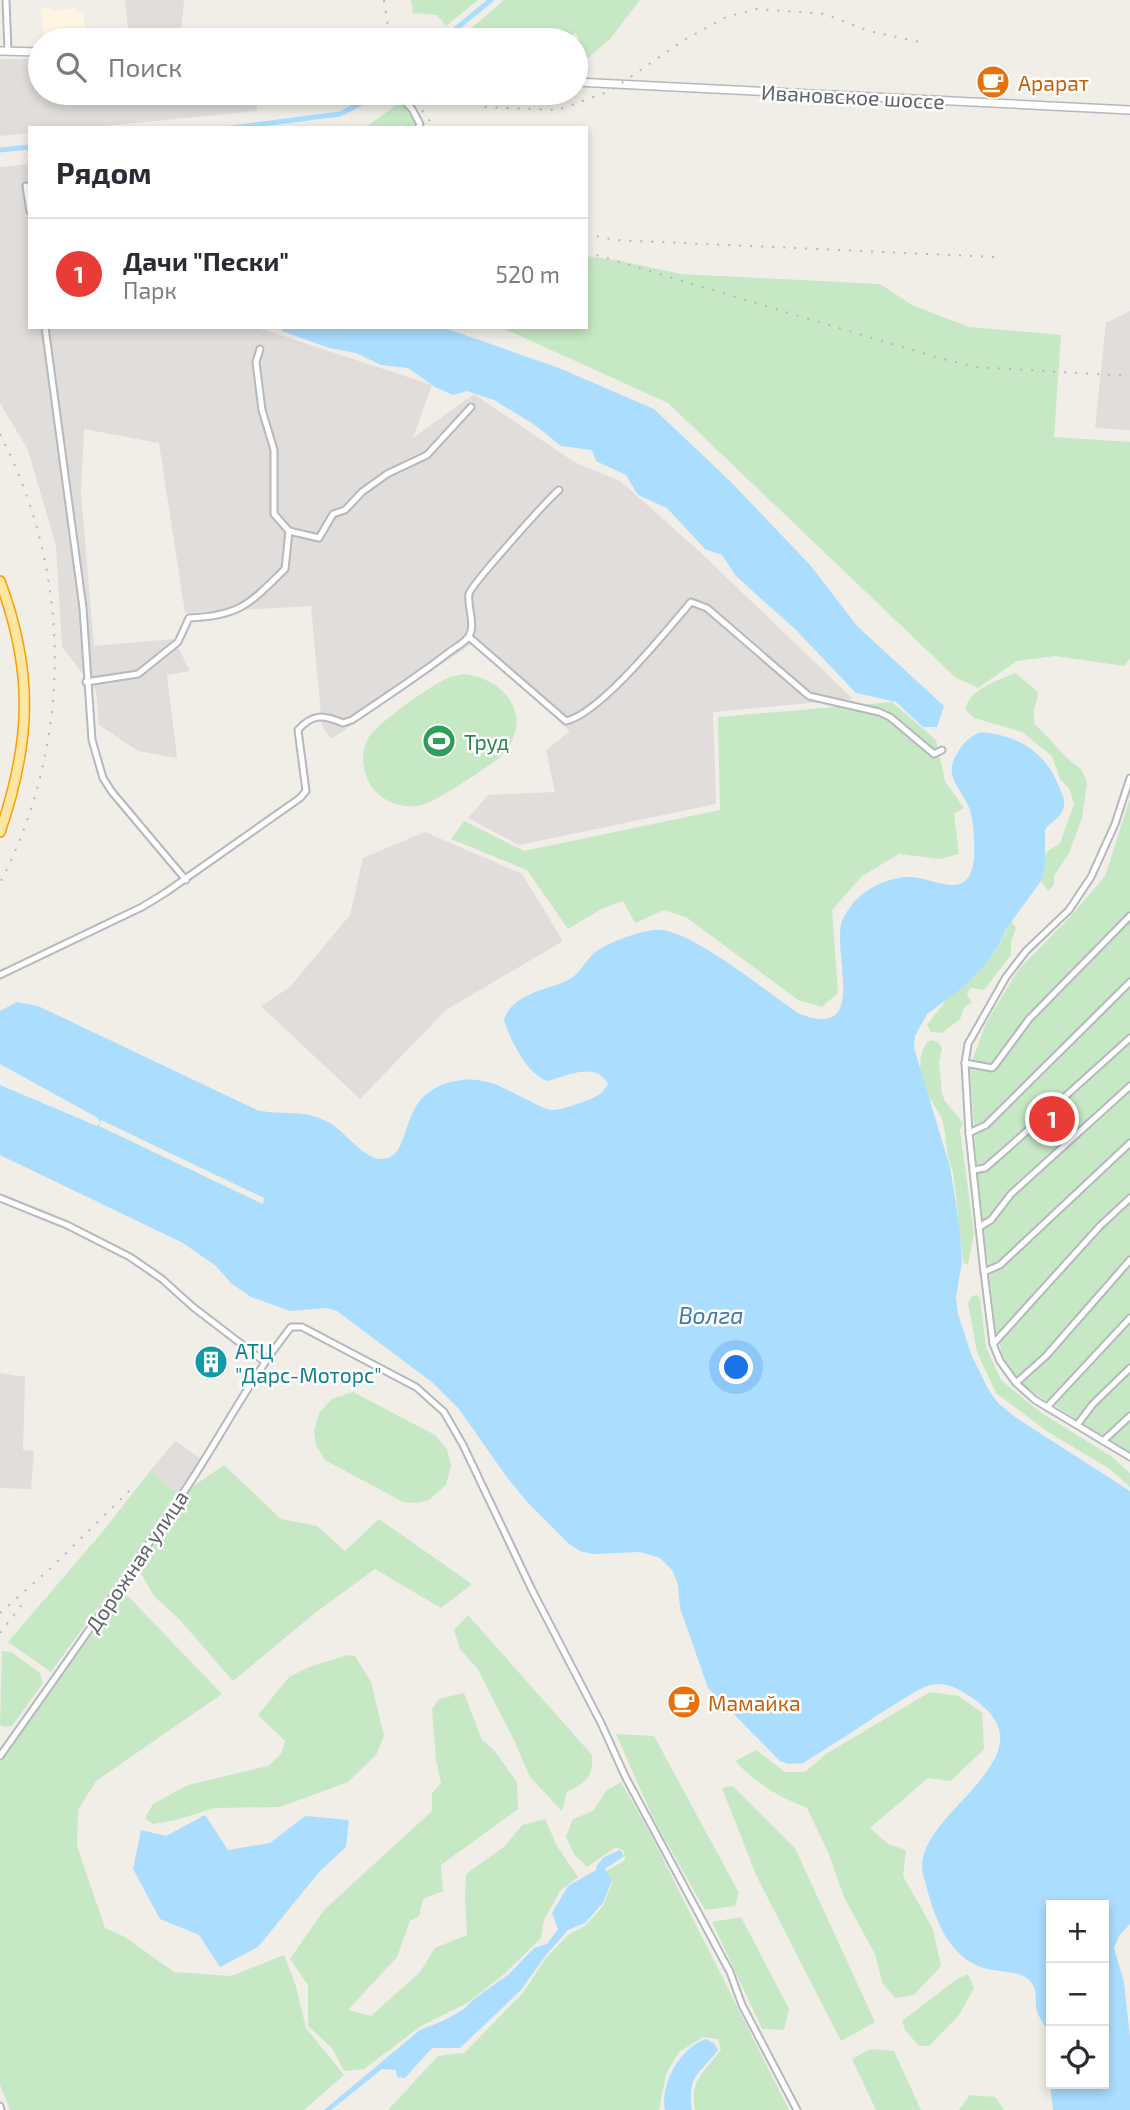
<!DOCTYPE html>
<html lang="ru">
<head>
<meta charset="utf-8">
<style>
  body { margin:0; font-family:"Exo 2",sans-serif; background:#f2f2f3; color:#2b2b33 }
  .controls { position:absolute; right:21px; bottom:21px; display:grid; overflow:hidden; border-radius:0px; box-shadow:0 4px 10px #0003 }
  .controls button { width:63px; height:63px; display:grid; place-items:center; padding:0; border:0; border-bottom:2px solid #e1e1e2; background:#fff; color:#2b2b33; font:35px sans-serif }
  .you { position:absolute; left:737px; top:1368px; width:24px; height:24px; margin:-18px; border:5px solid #fff; border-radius:50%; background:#1a73e8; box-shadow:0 0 0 10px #1a73e833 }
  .badge { display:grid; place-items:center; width:46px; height:46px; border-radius:50%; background:#e93c36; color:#fff; font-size:23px; font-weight:700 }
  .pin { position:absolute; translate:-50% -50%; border:4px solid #fff; box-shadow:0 2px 7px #0006 }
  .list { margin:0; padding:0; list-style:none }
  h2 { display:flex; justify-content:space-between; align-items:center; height:91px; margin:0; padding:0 28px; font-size:30px }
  h2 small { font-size:23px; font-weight:400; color:#7c7c81 }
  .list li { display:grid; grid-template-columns:46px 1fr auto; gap:21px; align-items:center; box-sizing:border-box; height:112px; padding:0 28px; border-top:2px solid #e1e1e2 }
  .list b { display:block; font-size:26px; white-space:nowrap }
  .list p { margin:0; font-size:23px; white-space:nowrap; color:#7c7c81 }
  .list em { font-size:23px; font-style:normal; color:#7c7c81 }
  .icon { flex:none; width:38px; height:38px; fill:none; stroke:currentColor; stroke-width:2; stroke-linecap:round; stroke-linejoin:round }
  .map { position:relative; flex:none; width:1130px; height:2110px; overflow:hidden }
  .search { position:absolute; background:#fff; box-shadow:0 4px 10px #0003; left:28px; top:28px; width:560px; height:77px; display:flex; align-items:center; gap:18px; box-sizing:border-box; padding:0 24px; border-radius:38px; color:#7c7c81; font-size:26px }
  .panel { position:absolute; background:#fff; box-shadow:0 4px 10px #0003; left:28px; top:126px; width:560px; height:203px; border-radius:0px }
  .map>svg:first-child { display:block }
</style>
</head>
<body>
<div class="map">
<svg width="1130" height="2110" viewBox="0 0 1130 2110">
  <rect width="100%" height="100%" fill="#f1eee8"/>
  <!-- commercial -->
  <path fill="#fef6e0" d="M51,8L52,11L76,8L77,12L83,11L87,40H44L41,9Z"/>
  <!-- industrial -->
  <g fill="#e0ddda">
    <path d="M125,0H184L180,40H129Z"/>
    <path d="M0,59H40V93H257V111L85,128H30V133L0,136Z"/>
    <path d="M30,164V327H250L268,331L432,385L413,438L474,394L574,462L620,481L699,551L853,699L713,712L716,804L519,845L468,818L488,795L555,792L546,750L570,731L473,643L331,739L322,726L311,606L185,613L159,443L84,429L81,493L94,646L174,639L190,671L167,675L177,758L138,751L99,725L96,690L62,647L56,546L28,450L0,403V167Z"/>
    <path d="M1130,311V430L1095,428L1106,323Z"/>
    <path d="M425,832L522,874L563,941L446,1010L360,1099L261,1006L290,987L350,915L363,858Z"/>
    <path d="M0,1373L25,1377L23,1450L34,1451L31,1489L0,1488Z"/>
    <path d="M175,1441L201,1459L177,1493L150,1471Z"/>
  </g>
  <!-- green -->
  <g fill="#c6e8c5">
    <path d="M411,0H478L446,26L437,15L413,13Z"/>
    <path d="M504,0H640L611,38L582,63L576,61V45L579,38L575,33L567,40L544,38L543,40H457Z"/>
    <path d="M400,102L420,128H365Z"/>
    <path d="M586,256L616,260L681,274L880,284L912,305L969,327L1061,335L1054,437L1130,442V659L1124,666L1055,656L1017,661L978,688L955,677L668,403L500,327H586Z"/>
    <path d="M1015,673L1037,691L1038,696L1034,709V723L1068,759L1081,769L1087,782L1082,818L1069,853L1054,876V885L1048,891L1041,881L1046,852L1060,843L1074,804L1069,788L1060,779L1052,756L1022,732L974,718L965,709C970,689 997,681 1015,673Z"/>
    <path d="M464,674C500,678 530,708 510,745C508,748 503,754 500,757C490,766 439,799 427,803C421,806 413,807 406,806C390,804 375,796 368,780C362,767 361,752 368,739C374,725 433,684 448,678C453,676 459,675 464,674Z"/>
    <path d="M892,702L936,740L945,781L964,808L954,814L959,854L940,859L899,854L862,876L832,910L838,993L822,1007L798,1000L686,917L664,910L635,923L623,901L603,908L568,929L527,870L451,839L464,821L524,851L720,810L718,717Z"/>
    <path d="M1130,798V1453L1020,1384L1003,1357L996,1332L977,1171L970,1066L986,1023L1018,970L1068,919L1105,876Z"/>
    <path d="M1011,921L1016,928L1011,941V955L984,990L971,988L968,991L967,995L972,1002L964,1008L960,1019L942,1033L931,1032L927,1025L948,998L965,986L983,967L997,948Z"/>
    <path d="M930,1040L938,1042L942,1048L939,1062L942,1094L945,1101L963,1123L960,1130L974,1233L968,1265L964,1263L963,1259L953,1171C945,1155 947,1139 943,1122C940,1112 934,1106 929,1097C921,1081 914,1053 930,1040Z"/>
    <path d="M977,1295L980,1298L986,1347L1001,1380L1040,1412L1111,1456L1130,1473V1487L1110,1469L1048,1432L996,1393L977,1352L968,1303L972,1296Z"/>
    <path d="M353,1392L435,1435L447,1449L451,1466L446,1485L429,1500L416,1503L403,1502L325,1460L316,1445L314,1431L319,1413L332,1399Z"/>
    <path d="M224,1465L281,1519L317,1526L345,1551L379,1519L472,1584L441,1608L375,1569L315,1613L233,1681L179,1619L155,1597L137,1567L189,1489Z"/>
    <path d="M150,1471L177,1493L130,1563L51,1672L8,1642L104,1530Z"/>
    <path d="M123,1591L222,1694L96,1781L78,1810L77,1846L105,1928L125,1937L174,1972L231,1976L284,1955L295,1983L306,2028L344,2075L304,2110H10L0,2085V1760Z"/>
    <path d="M468,1615L592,1755C594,1777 585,1783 567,1792L562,1811L530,1777L513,1738L477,1668L460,1649L454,1630Z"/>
    <path d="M2,1651L11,1652L40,1673L43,1683L12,1726L5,1727L0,1725Z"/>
    <path d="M347,1655L355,1656L371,1682L384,1736L376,1755L348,1782L280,1807L215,1808L176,1820L153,1824L145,1818L153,1804L188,1785L268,1766L281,1754L285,1741L258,1715L289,1677L309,1667Z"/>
    <path d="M930,1692L959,1696L982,1713L984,1749L951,1781L928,1778L870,1828L888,1844L906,1850L903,1876L933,1929L941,1966L914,1995L895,1998L882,1982L875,1954L844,1897L828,1852L807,1808C778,1796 757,1784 735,1761L756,1750L785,1772H805L826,1754Z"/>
    <path d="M464,1693L482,1740L493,1749L517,1782L518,1809L441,1865L443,1891L423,1899L419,1916L410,1921L397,1957L348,2010L371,2016L420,1972L435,1948L467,1935L465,1898L466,1874L505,1846L522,1825L545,1819L557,1846L578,1877L560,1891L544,1920L541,1938L502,1976L467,2003L421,2026L364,2069L344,2071L332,2048L308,2026V1985L290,1959L324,1910L432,1811V1793L441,1783L436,1759L432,1709L439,1699Z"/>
    <path d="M616,1734L654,1736L739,1893L735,1906L705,1910L654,1820Z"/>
    <path d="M621,1782L651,1835L789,2110H695C689,2078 705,2073 721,2049L718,2039L703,2037L679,2052L666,2074L659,2110H388L438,2056L464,2053L522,1994L546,1958L569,1934L585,1926L603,1906L612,1883L605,1872L625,1860L624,1851L616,1847L587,1867L574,1854L566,1837L573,1819L593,1811L606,1791Z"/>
    <path d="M733,1786L795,1848L875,2022L841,2041L756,1875L722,1788Z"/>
    <path d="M741,1917L789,2009L784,2030L762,2029L712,1922Z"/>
    <path d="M968,1974L974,1988L959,2015L929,2046H919L905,2030L902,2021L957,1979Z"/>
    <path d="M870,2049L894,2051L921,2110H876L852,2059Z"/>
    <path d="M970,2095L995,2097L1004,2110H959Z"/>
  </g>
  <!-- water -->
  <g fill="#aaddfe">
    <path d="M281,327H442L559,368L654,409L731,482L811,566L857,626L944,706L937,727H923L896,702L856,693L796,630L736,576L722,555L705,549L667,508L638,495L626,475L596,461L592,450L561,446L535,425L494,400L467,391L453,395L435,387L408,368L381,365L356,353L329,348L282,331Z"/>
    <path d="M981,732C1020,736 1046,752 1060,789C1063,796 1066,802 1063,810C1059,819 1050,822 1045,830V866L1041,881L1006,929L997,948L983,967L965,986L927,1014L915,1036L914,1048L950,1167L960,1230L962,1262L956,1297L958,1314L971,1354L988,1389L998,1403L1015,1417L1130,1491V1924L1119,1936L1114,1948L1124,1982L1130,2037V2110H1053L1050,2084L1051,2080V2084H1104V1905H1051V2037C1048,2029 1041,2022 1038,2014C1033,2002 1040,1991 1029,1980C1020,1971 1000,1972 988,1969C951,1961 936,1922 927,1889C926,1882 922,1874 922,1868C919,1809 1064,1753 966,1694C955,1687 943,1682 930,1685C915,1690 898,1703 884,1711C857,1729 830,1746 803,1763L789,1764L780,1761L708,1688L680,1608L678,1584L672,1570L660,1558L640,1552L593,1554L580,1551L569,1544L528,1503L506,1476L459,1409L433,1383L337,1311L327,1308L290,1311L251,1297L232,1284L216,1266L183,1243L0,1155V1085L97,1126L100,1123L98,1118L0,1064V1011L17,1002L38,1006L257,1110C283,1116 304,1108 330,1123C345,1132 365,1160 382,1159C418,1157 391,1089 462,1080C490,1077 508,1091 532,1102C538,1105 544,1109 552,1110C562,1110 573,1105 583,1102C594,1098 602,1095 608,1084C597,1061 566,1076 548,1081C527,1075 510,1039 504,1020C512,993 549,990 570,979C582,972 587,956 600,949C613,941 647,928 661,930C694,932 768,993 798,1013C868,1042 834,960 841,925C842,919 847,911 851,906C862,890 887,878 906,877C933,875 969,906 974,858C975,844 974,824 970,810C963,788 941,778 958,752C964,742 970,736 981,732Z"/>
    <path d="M205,1815L228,1850L270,1843L305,1816L349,1820L346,1847L320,1871L258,1947L220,1967L199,1935L160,1919L133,1869L141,1830L166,1836Z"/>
    <path d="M620,1850L624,1856L605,1869L612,1880L603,1903L585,1923L568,1930L546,1955L521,1990L460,2048H432L405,2078L397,2077L396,2070L382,2069L331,2110H324L420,2030L445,2020L464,2009L474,1999L509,1974L534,1948L547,1944L558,1929L552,1913L568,1886L596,1870L597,1865L604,1857Z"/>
    <path d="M705,2039L714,2043L718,2050C699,2075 687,2075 692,2110H665C660,2083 680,2049 705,2039Z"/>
  </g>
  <!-- pier -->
  <path fill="#f1eee8" d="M101,1120L264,1198L263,1204L99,1126Z"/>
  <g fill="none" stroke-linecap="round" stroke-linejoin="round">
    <!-- canal -->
    <g stroke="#aaddfe" stroke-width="5">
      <path d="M442,40L491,0"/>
      <path d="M231,128L340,114L367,100"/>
      <path d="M0,150L30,147"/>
    </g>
    <defs>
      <g id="minor">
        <path d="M6,0L8,51"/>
        <path d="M396,93L412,109L420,124L418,128"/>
        <path d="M26,186L30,211"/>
        <path d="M45,327L83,608L92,740L103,778L112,792L186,880"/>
        <path d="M260,349L256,362L262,410L274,450V514L289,531"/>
        <path d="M469,637L566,721C601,713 666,631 691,602L707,608L809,696L879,712L890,717L934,754L942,750"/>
        <path d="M86,682L138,674L178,642L189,618C241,616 250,603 285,569L289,531L319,538L333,514L345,510L362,492L387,474L427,455L471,407"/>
        <path d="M1130,778L1115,824L1091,877L1069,910L1026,951L1006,977L968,1044L965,1063L969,1133L983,1264L993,1344L1000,1361L1016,1383L1035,1400L1130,1457"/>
        <path d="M0,975L142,907L165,893L300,798L306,791L298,730C313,713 324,715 343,723L352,720C384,698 417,677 448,653C454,648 465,643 469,636C476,625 467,606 469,594C470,586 548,499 559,490"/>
        <path d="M965,1063L992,1068L995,1065L1029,1019L1130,916"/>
        <path d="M969,1133L986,1125L1130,982"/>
        <path d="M973,1170L985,1168L1008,1148L1130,1038"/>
        <path d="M0,1198L67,1225L130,1257L162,1279L193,1307L265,1362"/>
        <path d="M979,1227L991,1220L1011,1194L1130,1086"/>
        <path d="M984,1272L1000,1265L1130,1143"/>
        <path d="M993,1344L1100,1226L1130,1198"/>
        <path d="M1016,1383L1046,1356L1130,1260"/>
        <path d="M1047,1407L1130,1318"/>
        <path d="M1077,1425L1093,1404L1130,1368"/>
        <path d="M1103,1441L1130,1416"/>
        <path d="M0,1756C64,1666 128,1576 189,1484C223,1432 252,1376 291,1327H302L416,1387L444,1412L463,1445L532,1590L601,1723L625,1776L730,1972L742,2005L797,2110"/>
        <path d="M0,2106L1,2110"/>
      </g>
      <g id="tertiary">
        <path d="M0,51L40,52"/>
        <path d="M576,82L1130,110"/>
      </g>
      <path id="trunk" d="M0,581C34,672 31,742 0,832"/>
    </defs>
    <!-- minor casing -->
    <use href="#minor" stroke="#b5b8bc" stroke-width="9"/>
    <!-- tertiary casing -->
    <use href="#tertiary" stroke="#b5b8bc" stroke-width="10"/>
    <!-- trunk casing -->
    <use href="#trunk" stroke="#f7a002" stroke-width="12"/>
    <!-- minor -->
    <use href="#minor" stroke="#fff" stroke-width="5"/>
    <!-- tertiary -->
    <use href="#tertiary" stroke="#fff" stroke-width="7"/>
    <!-- trunk -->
    <use href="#trunk" stroke="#fde6a1" stroke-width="9"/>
    <!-- rail -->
    <g stroke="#b6b7b8" stroke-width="2" stroke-dasharray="2 9" stroke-linecap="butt">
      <path d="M384,0L390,40"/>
      <path d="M409,93L435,128"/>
      <path d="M443,93L483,107L558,110L610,91L684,40L726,17L757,9L825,14L869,31L920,42"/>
      <path d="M586,234L615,240L996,257"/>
      <path d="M586,252L939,358L976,367L1130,376"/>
      <path d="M0,434C73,575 73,742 0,883"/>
      <path d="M0,1613L53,1566L133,1487"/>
      <path d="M0,1633L24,1602"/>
    </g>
  </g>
  <!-- icons -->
  <defs>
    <symbol id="cafe-disc" viewBox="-11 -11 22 22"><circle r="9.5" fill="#e8710a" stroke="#fff"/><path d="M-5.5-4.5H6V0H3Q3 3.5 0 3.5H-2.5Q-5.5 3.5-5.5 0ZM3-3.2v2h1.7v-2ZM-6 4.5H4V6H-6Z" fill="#fff"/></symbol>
    <symbol id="stadium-disc" viewBox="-11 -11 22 22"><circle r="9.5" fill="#2e9e5b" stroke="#fff"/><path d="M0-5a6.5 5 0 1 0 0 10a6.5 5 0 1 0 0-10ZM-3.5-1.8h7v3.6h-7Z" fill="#fff"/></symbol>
    <symbol id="building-disc" viewBox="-11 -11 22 22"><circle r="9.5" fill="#0f9aa8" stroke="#fff"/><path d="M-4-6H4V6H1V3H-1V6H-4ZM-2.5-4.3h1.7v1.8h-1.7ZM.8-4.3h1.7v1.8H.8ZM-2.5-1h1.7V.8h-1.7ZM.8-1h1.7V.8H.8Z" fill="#fff"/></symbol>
  </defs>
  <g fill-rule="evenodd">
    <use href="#cafe-disc" x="974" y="63" width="38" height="38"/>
    <use href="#stadium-disc" x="420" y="722" width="38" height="38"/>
    <use href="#building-disc" x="192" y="1343" width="38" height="38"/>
    <use href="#cafe-disc" x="665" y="1683" width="38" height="38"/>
  </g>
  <g text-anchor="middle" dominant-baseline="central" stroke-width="5" stroke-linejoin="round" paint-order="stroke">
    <!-- food labels -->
    <g font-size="21" fill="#c56008" stroke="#fff" text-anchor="start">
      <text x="1018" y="82">Арарат</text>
      <text x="708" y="1702">Мамайка</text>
    </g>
    <!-- street labels -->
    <g font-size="21" fill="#5f6368" stroke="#fff">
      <text transform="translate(853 96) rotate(3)">Ивановское шоссе</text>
      <text transform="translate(136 1561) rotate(-56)">Дорожная улица</text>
    </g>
    <!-- leisure labels -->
    <g font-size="21" fill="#27864d" stroke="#fff" text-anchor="start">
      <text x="464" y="741">Труд</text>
    </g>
    <!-- culture labels -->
    <g font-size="21" fill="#0d838f" stroke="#fff" text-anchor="start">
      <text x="235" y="1350">АТЦ<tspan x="235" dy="24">"Дарс-Моторс"</tspan></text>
    </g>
    <!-- water labels -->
    <g font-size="23" font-style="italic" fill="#4179a9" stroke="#fff">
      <text x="711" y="1315">Волга</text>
    </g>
  </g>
</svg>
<div class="controls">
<button>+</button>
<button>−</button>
<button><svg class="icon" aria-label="locate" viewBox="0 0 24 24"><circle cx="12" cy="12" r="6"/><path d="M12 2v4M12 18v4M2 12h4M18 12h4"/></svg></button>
</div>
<div class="you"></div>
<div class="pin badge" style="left:1052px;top:1119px">1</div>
<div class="search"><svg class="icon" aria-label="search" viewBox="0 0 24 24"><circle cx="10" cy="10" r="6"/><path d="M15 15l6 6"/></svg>Поиск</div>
<section class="panel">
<h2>Рядом<small></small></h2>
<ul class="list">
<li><span class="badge">1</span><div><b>Дачи &quot;Пески&quot;</b><p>Парк</p></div><em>520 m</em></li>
</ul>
</section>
</div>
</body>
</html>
